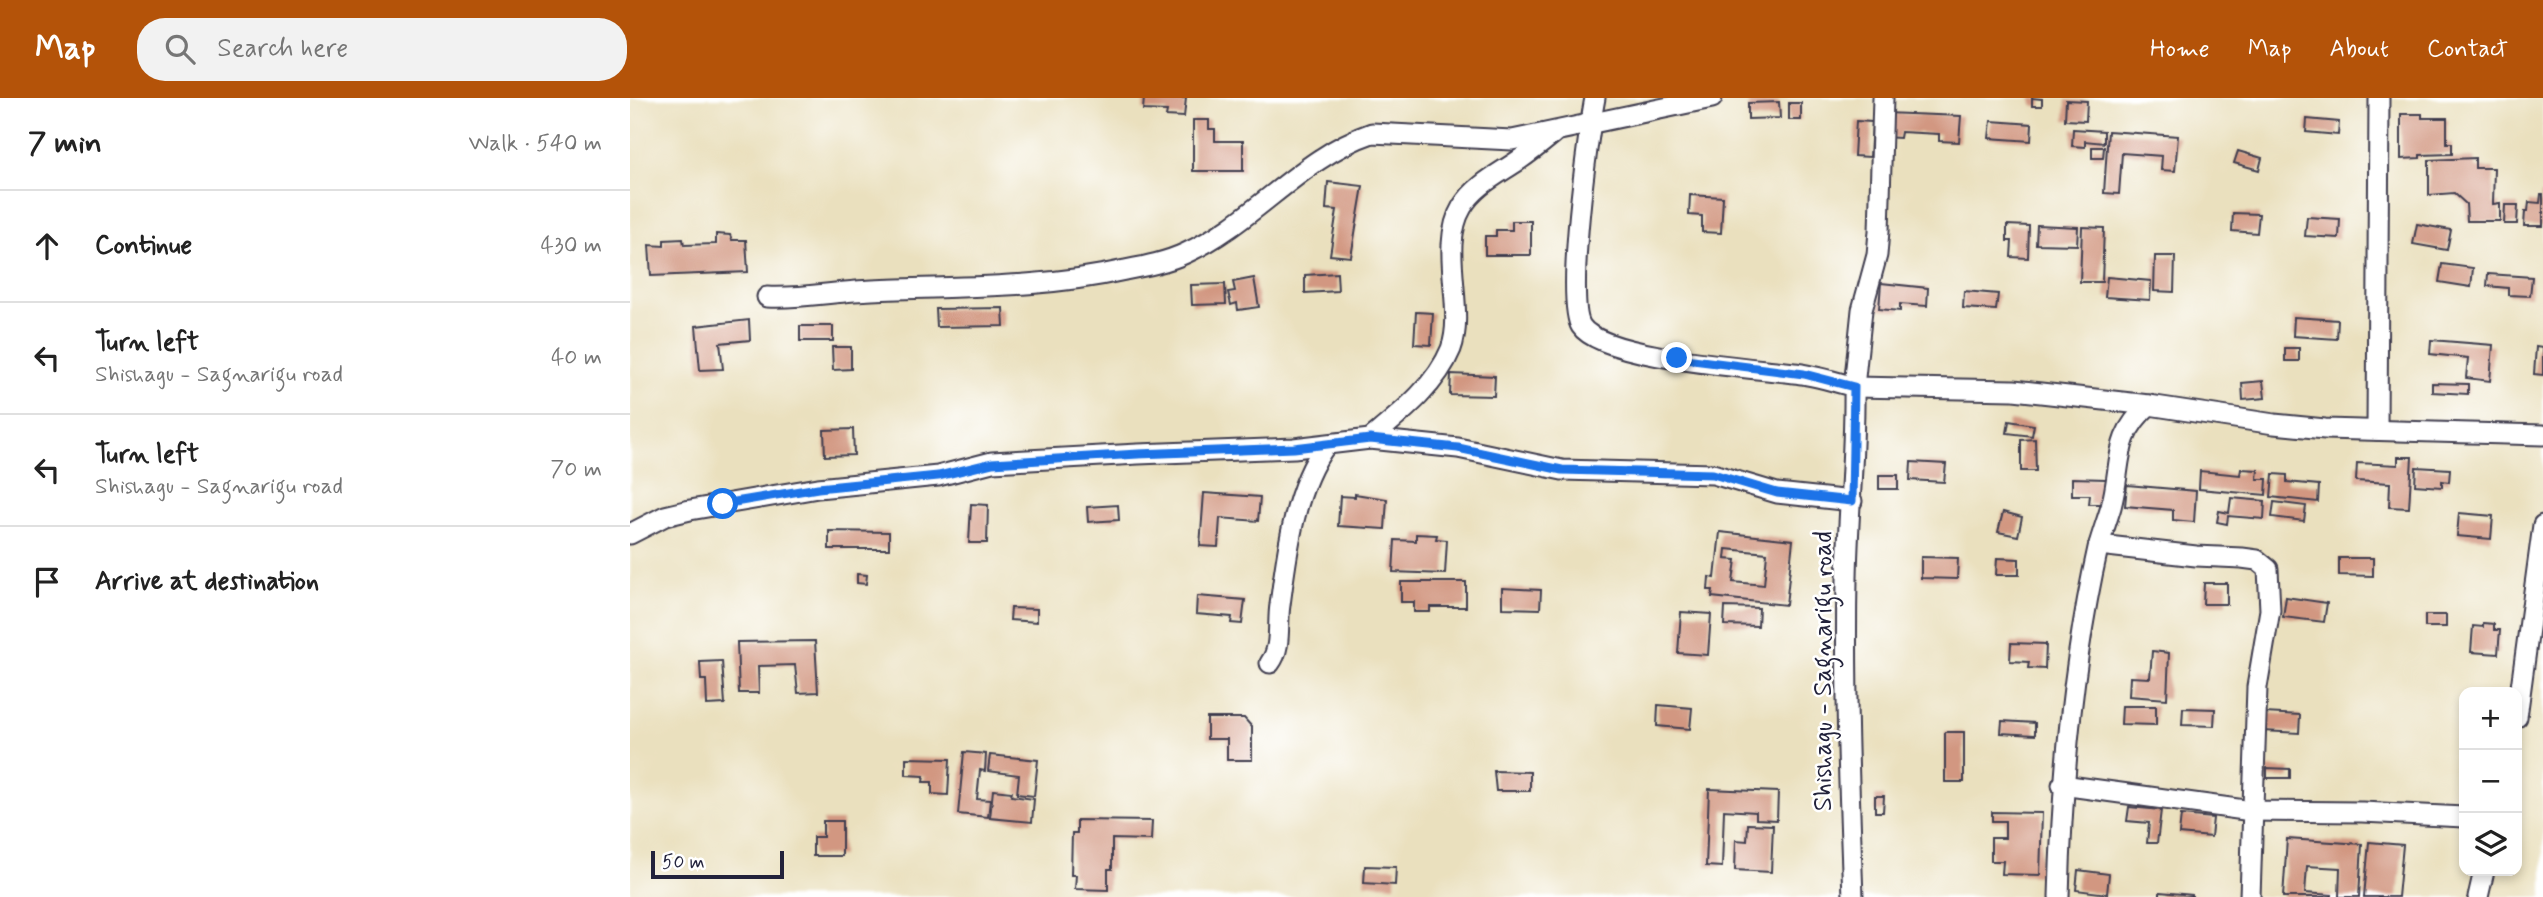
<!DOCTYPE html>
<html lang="en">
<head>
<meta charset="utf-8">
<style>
  body { margin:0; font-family:Mynerve,sans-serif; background:#f2f2f2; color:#222 }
  .controls { position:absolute; right:21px; bottom:21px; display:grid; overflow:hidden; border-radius:14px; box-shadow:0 4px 10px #0003 }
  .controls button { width:63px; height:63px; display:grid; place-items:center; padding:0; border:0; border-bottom:2px solid #e0e0e0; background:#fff; color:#222; font:35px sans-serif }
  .scale { position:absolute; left:21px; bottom:18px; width:133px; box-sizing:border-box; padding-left:7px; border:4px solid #22223b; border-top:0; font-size:19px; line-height:24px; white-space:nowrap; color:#22223b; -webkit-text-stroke:5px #fff; paint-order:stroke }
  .stop { position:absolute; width:21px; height:21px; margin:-16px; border:5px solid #1a73e8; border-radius:50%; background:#fff }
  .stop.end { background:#1a73e8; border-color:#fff; box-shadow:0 2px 7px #0008 }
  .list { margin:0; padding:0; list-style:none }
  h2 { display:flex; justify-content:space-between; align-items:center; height:91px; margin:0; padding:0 28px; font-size:30px }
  h2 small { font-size:23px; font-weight:400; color:#767676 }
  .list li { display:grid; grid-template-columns:46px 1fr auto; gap:21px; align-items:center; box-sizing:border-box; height:112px; padding:0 28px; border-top:2px solid #e0e0e0 }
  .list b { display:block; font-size:26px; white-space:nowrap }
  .list p { margin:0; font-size:23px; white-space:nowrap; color:#767676 }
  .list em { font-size:23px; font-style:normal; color:#767676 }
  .icon { flex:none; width:38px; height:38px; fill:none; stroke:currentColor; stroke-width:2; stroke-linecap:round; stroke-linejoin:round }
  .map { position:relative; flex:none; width:1913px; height:799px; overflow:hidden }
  header { display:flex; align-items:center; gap:42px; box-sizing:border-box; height:98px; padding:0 35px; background:#b45309; color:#fff }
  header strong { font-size:33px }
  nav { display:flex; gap:38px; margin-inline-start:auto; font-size:24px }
  .search { width:490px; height:63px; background:#f2f2f2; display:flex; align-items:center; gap:18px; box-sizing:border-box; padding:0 24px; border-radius:28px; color:#767676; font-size:26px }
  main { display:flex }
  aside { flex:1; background:#fff }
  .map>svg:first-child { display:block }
</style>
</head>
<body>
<header>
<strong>Map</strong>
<div class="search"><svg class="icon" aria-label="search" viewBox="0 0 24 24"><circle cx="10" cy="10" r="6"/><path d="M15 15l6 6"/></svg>Search here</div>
<nav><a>Home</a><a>Map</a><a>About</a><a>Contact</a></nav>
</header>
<main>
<aside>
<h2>7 min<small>Walk · 540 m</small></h2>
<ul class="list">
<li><svg class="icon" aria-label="ahead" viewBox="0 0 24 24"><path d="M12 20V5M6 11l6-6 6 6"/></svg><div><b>Continue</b></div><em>430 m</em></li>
<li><svg class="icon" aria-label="left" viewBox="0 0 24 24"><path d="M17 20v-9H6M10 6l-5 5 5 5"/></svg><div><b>Turn left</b><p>Shishagu - Sagnarigu road</p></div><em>40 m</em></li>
<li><svg class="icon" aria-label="left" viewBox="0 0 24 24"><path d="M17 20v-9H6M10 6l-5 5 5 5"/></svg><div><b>Turn left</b><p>Shishagu - Sagnarigu road</p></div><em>70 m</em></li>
<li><svg class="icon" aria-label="arrive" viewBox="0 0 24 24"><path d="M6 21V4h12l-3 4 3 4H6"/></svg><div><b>Arrive at destination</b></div></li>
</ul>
</aside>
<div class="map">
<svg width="1913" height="799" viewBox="0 0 1913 799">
  <rect width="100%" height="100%" fill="#fff"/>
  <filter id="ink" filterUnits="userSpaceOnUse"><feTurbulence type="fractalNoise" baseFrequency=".0143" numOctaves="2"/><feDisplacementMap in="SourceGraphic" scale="14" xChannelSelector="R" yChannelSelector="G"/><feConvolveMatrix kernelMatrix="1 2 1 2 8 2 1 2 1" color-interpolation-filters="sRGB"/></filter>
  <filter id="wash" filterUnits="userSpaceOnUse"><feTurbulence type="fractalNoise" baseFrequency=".00686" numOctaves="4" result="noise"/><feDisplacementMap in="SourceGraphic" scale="28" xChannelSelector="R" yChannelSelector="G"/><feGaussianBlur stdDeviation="1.57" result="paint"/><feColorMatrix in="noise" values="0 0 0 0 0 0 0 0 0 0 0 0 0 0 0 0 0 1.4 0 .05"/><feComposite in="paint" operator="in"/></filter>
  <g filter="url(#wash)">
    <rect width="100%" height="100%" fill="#eae0be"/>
    <g id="blocks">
      <!-- building -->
      <g fill="#d29781" fill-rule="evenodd">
        <path d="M514,0H556L554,19L536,18L537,13L513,12Z"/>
        <path d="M1402,0L1412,1V8H1402Z"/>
        <path d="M1436,2L1457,3L1456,23L1435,22Z"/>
        <path d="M1149,4L1150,20L1118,21V5Z"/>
        <rect x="1159" y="5" width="12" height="17"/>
        <path d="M1255,15L1331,18L1329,44L1309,43V36L1271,34L1270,40L1254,39Z"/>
        <path d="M1771,16H1792V20H1817V45H1822V56L1790,57V60L1771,61Z"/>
        <path d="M1677,21L1709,24L1708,37L1676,34Z"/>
        <path d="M563,22H579V31H585V43H613V73H563Z"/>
        <path d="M1226,23L1242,24L1240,59L1224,58Z"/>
        <path d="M1361,23L1402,26L1401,43L1359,40Z"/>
        <path d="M1443,31L1474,33V45L1455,43V49L1442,48Z"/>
        <path d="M1478,33L1548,38L1545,73L1531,72L1532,58L1492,55L1489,96L1474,95Z"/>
        <path d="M1462,49H1474L1473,60H1462Z"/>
        <path d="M1608,53L1632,60L1629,72L1604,65Z"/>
        <path d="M1845,60V70H1864L1863,106L1870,105V123H1837L1836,106L1824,95L1799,97V62Z"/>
        <path d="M698,84L733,88L721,159L700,157L707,112L696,111Z"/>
        <path d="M1911,96H1913V128H1894L1895,113H1898L1899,104L1910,105Z"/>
        <path d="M1060,97L1093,99L1091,135L1072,134V118L1059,117Z"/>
        <path d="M1875,107H1888L1887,126H1874Z"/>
        <path d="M1603,115L1629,116L1627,135L1602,133Z"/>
        <path d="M1677,119L1710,121L1709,140L1675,138Z"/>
        <path d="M882,123H901V157H855V138H866V132H882Z"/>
        <path d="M1787,126L1821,132L1817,152L1783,146Z"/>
        <path d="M1377,127L1399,128L1398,160L1381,159L1382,143H1377Z"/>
        <path d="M1407,127L1448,129L1447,147L1406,146Z"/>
        <path d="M1452,129L1474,130L1472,184H1450Z"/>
        <path d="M86,136L100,137L102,142H116L118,174L21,178L19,147L34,148V142L53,141L54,147L86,146Z"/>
        <path d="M1525,158H1545L1544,194L1524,193Z"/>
        <path d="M1812,166L1843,170L1841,189L1809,184Z"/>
        <path d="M707,175L708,193L675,195V177Z"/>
        <path d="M1858,176L1902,179L1900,198L1878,197V190L1857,188Z"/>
        <path d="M1477,179L1521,183L1520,202L1475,199Z"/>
        <path d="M624,180L629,209L608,212L607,205L601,207L598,194L605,193L603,184Z"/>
        <path d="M1251,185L1298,190L1297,208L1270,206V213L1249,211Z"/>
        <path d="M595,186L596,206L562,207L561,187Z"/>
        <path d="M1334,193L1368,196L1366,212L1333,210Z"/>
        <path d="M373,210L374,228L307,229L306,211Z"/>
        <path d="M786,214L803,215L801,247L784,246Z"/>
        <path d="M1664,219L1708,222L1707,241L1663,238Z"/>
        <path d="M119,222L120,242L90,245L93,271L70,272L66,228Z"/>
        <rect x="170" y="228" width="33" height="15"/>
        <path d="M1801,242L1863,247L1860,283L1836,280L1838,260L1800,256Z"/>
        <path d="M202,249H221V271L203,272Z"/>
        <path d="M1906,249L1913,250V277L1904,276Z"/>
        <rect x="1655" y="250" width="14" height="13"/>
        <path d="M821,276L865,278L864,298L820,297Z"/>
        <path d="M1633,283L1635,300L1613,302L1612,285Z"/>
        <path d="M1802,285L1838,286V296L1802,294Z"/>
        <path d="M1379,323L1404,327L1402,338L1377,335Z"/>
        <path d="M223,331L224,357L195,358L194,332Z"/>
        <path d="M1405,341L1406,373H1391V342Z"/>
        <path d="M1768,359H1782L1779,410L1759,409L1760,385L1726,383L1727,365L1768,367Z"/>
        <path d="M1281,364L1316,366L1314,384L1280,382Z"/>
        <path d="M1786,369L1820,371L1819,384L1812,383V389L1785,387Z"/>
        <path d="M1611,371L1628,372L1627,381H1637L1636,397L1569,391L1570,373L1610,377Z"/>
        <path d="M1643,376L1657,377V384L1689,387L1688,404L1641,399Z"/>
        <rect x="1249" y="377" width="19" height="14"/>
        <path d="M1442,380L1476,381L1475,406H1459L1460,397H1442Z"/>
        <path d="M1497,387L1566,393L1564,424L1543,422V412L1495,408Z"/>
        <path d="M574,395L630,399L628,423L590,420L588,449L570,448Z"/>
        <path d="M725,396L757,401L755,431L708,428L710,398L725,399Z"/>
        <path d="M1601,400L1635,403L1634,421L1598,418L1597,426L1587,424L1589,413L1599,415Z"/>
        <path d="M1644,404L1676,408L1674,423L1642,419Z"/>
        <path d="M341,406L358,407L357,445H339Z"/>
        <path d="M488,407L489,422L458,424L457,409Z"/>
        <path d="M1373,414L1392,419L1388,438L1368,434Z"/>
        <path d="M1829,415L1863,418L1861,441L1827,438Z"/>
        <path d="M199,433L259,434V451H199Z"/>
        <path d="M1090,434L1163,442L1156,507L1082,499L1083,492H1078L1079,479L1085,480ZM1096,451L1137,455L1134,487L1103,484L1106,462L1095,461Z"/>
        <path d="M786,436L807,437L806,441L817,442L815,476L763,474L765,442L786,443Z"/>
        <path d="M1291,459L1328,460L1327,481L1291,480Z"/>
        <path d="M1367,460L1389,461V477H1366Z"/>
        <path d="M1709,460H1743V478L1709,477Z"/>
        <path d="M227,476L237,477L236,486L227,485Z"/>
        <path d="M771,484H836V509H800V514H784V504H771Z"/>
        <path d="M1574,485H1597V506H1573Z"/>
        <path d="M872,490L911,492L910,511L872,510Z"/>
        <path d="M567,498L615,502L612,526L601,525L602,519L566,516Z"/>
        <path d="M1656,499L1697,505L1694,524L1653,519Z"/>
        <path d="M1095,509L1129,510L1128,528L1094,527Z"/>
        <path d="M381,510L407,511V524L380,522Z"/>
        <path d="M1051,514L1081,516L1078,557L1048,555Z"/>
        <rect x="1795" y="517" width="21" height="12"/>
        <path d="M1853,525L1864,526V532H1870L1868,556L1841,554L1843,528L1853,529Z"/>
        <path d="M185,543L188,594L168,595L165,567L128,568L129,595H109L107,544Z"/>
        <path d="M1381,545L1416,546L1415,571L1398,570L1399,564L1380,563Z"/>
        <path d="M1522,553L1539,555L1537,601L1499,598L1500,579L1520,580Z"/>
        <path d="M92,563L95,606L77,607L76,582H71L70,564Z"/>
        <path d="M1028,607L1062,610L1060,631L1027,628Z"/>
        <path d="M1492,608H1526V627L1491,626Z"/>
        <path d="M1553,610L1585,611L1584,628L1552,627Z"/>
        <path d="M1634,615L1670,617L1669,635L1633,633Z"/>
        <path d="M577,620H614L622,629V662H597V641H577Z"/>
        <path d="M1372,623L1405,625V637L1371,635Z"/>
        <rect x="1315" y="634" width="19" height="50"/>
        <path d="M334,654L356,656L355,673L350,672L347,701L360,702L358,719L328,716Z"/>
        <path d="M360,657L408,662L404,698L387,696L389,677L358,673Z"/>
        <path d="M276,660L320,661L318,697L302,696V684H293L294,678L276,677Z"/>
        <path d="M1637,670L1660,671V680H1637Z"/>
        <path d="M864,673L900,674V693H866Z"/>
        <path d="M1079,691L1148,694L1147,722L1126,721V714L1094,712L1092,769L1076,768Z"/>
        <path d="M363,692L382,694L381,698L404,701L402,724L360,720Z"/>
        <path d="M1245,698H1254L1253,714H1245Z"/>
        <path d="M1499,709L1531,712L1527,745H1517L1519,725L1497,723Z"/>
        <path d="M1362,714L1412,715L1410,777L1372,776L1373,763H1361V740H1375V723H1362Z"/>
        <path d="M1551,717L1583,720L1581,739L1549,736Z"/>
        <path d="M447,722L522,723L521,742L482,741V771H478V792L445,791L446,777H441L442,735H447Z"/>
        <path d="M193,723H212V758H183V739H193Z"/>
        <path d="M1118,726L1143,727L1141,774L1105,772L1106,742L1117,743Z"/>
        <path d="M1657,741L1732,746L1729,799H1709L1710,770L1677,768L1675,795L1702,797V799H1653Z"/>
        <path d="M1739,744L1773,747L1768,799H1734Z"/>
        <path d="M735,768L766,769L765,787L734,785Z"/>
        <path d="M1448,772L1479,776L1477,796L1446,792Z"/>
        <path d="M1530,794L1562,797V799H1530Z"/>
      </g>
    </g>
  </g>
  <g filter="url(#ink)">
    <use href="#blocks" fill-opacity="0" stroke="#403e4f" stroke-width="2"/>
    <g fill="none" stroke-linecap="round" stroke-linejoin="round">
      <defs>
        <g id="minor">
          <path d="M965,0C958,36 935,203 951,228C972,261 1130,270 1172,276C1189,279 1207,284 1224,289C1225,354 1218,416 1217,480C1215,587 1219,693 1223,799"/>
          <path d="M1253,0L1249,133L1247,157L1232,212L1224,289L1384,292L1519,307L1644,326L1695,331L1913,337"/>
          <path d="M137,199C172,201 207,193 242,192C328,188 411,191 495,172C516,168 537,164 556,155C624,124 671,59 742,35L882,42L1082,0"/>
          <path d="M1747,332L1749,0"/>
          <path d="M740,341C770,316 806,288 821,251C836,211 808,149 832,109C845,87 869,76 889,62C901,54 912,45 923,36"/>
          <path d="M0,436L35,418L60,412L188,390L308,378L362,364L508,356L664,350L740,341L828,350L932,372L1083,376L1147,395L1222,403"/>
          <path d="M1469,447L1566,458L1612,460L1627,462L1638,471L1640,512L1627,589L1620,799"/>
          <path d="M640,565C652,550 647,525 650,507C657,454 664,391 696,347"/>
          <path d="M1887,619L1913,427"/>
          <path d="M1432,687L1622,713L1732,714L1834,719"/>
          <path d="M1429,799C1432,681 1442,565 1468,450C1472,436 1477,422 1481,409C1493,365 1482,340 1519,307"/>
          <path d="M1848,799L1854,773"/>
        </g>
      </defs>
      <!-- minor casing -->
      <use href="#minor" stroke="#403e4f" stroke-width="23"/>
      <!-- minor -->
      <use href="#minor" stroke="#fff" stroke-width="19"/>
    </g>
  </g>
  <g fill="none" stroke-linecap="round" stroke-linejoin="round" filter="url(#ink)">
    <!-- route -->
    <path stroke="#1a73e8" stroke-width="9" d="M93,406L188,390L308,378L362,365L508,356L664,350L740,341L828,350L932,372L1083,376L1147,395L1222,403L1224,289L1174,276L1047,260"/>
  </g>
  <g text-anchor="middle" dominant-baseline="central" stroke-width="5" stroke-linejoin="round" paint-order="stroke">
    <!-- street labels -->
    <g font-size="26" fill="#22223b" stroke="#fff">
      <text transform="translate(1194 573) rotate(-90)">Shishagu - Sagnarigu road</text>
    </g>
  </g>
</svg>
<div class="controls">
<button>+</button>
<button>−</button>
<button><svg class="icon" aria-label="layers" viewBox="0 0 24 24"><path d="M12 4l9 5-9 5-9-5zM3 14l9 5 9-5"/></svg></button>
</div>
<div class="scale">50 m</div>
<div class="stop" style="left:93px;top:406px"></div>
<div class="stop end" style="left:1047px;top:260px"></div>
</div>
</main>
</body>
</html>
